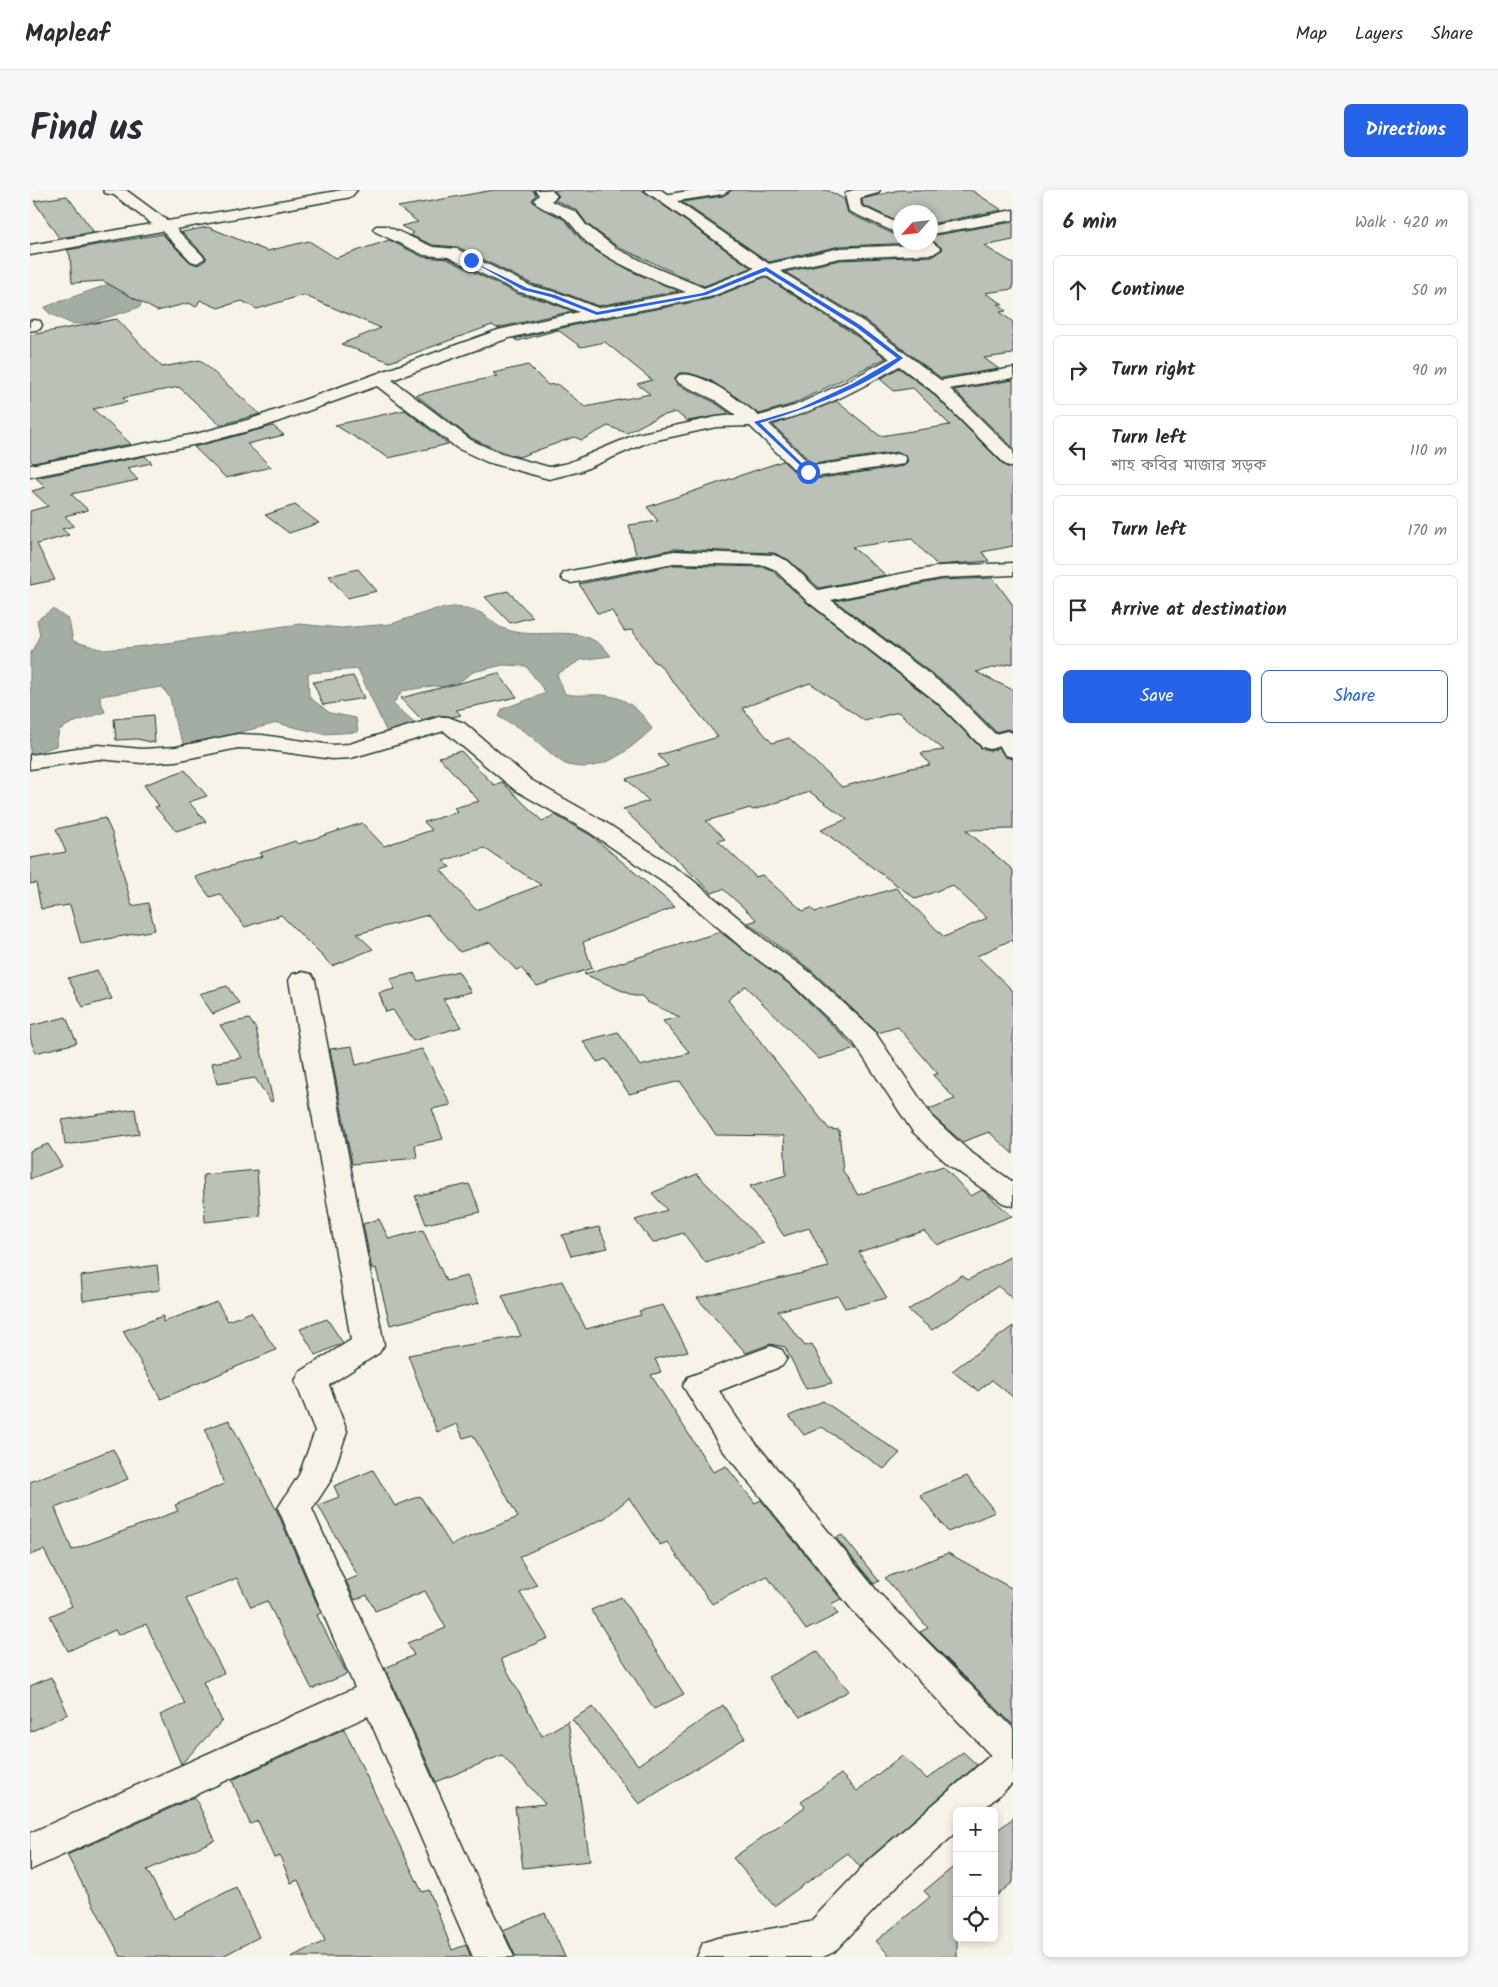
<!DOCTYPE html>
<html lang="en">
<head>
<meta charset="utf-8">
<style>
  body { margin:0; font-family:Kalam,"Noto Sans Bengali",sans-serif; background:#f7f7f7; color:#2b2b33 }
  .controls { position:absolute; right:15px; bottom:15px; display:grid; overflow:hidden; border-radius:8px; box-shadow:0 2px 8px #0003 }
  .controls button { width:45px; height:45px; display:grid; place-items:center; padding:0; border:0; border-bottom:1px solid #e1e1e2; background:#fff; color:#2b2b33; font:25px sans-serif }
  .compass { position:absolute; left:863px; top:15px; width:45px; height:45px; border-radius:50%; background:#fff; box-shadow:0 2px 8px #0003; rotate:243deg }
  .stop { position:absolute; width:15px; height:15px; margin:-11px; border:4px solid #2563eb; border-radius:50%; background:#fff }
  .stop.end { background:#2563eb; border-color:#fff; box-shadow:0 1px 5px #0008 }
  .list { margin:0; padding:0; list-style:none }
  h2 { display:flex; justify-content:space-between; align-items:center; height:65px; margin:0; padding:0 20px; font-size:21px }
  h2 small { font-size:16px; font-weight:400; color:#7c7c81 }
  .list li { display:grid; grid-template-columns:32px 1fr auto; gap:15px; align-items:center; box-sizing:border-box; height:70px; margin:0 10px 10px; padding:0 10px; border:1px solid #e1e1e2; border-radius:8px }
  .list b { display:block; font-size:19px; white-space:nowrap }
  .list p { margin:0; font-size:16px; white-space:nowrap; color:#7c7c81 }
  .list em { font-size:16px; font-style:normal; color:#7c7c81 }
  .actions { display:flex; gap:10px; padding:15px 20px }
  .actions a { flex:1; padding:11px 0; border:1px solid #2563eb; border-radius:8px; text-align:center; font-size:18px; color:#2563eb }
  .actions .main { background:#2563eb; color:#fff }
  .icon { flex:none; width:28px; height:28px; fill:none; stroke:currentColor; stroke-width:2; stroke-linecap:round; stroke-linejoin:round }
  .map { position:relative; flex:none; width:983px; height:1767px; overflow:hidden; border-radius:8px }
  header { display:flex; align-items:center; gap:30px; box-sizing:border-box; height:70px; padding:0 25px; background:#fff; border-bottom:1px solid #e1e1e2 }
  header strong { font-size:24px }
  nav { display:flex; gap:28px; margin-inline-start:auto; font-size:18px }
  .intro { display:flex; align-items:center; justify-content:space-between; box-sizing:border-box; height:120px; padding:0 30px }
  h1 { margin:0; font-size:35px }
  .button { padding:12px 22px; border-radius:8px; background:#2563eb; color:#fff; font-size:18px; font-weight:700 }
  main { display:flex; gap:30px; padding:0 30px }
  aside { flex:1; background:#fff; border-radius:8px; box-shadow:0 2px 8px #0003 }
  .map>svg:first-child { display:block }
</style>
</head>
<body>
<header>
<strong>Mapleaf</strong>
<nav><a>Map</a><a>Layers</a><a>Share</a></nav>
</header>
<div class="intro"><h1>Find us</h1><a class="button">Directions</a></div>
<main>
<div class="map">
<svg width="983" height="1767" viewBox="0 0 983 1767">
  <rect width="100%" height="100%" fill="#f7f3e8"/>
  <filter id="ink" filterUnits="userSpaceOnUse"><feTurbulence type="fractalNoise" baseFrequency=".02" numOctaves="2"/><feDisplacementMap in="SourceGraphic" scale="10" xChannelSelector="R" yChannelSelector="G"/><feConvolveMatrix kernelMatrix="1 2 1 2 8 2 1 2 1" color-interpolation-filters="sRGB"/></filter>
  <g filter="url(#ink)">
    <!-- water -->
    <g fill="#a4ada3" stroke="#6f8077">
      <path d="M79,94L113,107L110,117L60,133L42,134L19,123L15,117Z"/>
      <path d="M424,417C433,418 443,419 451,423C458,426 463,434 470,437C508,455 552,426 581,466L551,470L527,484L535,504C550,507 565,503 579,506C597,508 614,524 622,539C599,560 572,584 538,575C529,573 505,548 495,542C487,536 477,532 469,527L472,519L516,503L496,476L473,475L443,482L422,497L403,496L372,501L363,514L388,535L357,543L328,479L278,483L279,507L300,523L326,528L328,542L293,544L247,533L155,556L146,536L140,508L132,497L69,506L75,522L42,533L29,540L26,556L0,565V465L10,445L7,430L23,419L39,430L43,451L74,460L115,456L269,434L311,438L361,434L406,419Z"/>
    </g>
    <!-- building -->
    <g fill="#bbc1b6" stroke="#1f3d34" fill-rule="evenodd">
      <path d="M464,0H503L506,5L502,10L506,15L535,30L554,53L569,63L605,83L649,101L568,116L529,101L502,94L428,57L403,55L380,45L384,43L371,36L388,32L368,17Z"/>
      <path d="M524,0H612L721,78L674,96L588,57L557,34L547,20L525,10L529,6Z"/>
      <path d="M702,0H797L814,9L818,23L870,47V52L883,53L810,56L739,72L652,12L693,6Z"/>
      <path d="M869,0H941L972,20L900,34V22H870V33L833,15L832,9Z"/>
      <path d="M37,6L64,42L29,48L4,11Z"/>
      <path d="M983,32V50L954,56L983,73V99L955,103L973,114H968L976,121L970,122L983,132V164L954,168L969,179L911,188L835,130L755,82L810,70L903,66L913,59L900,49V46Z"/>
      <path d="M178,37L237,61L279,51L306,68L359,50L393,67L417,69L488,104L516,111L543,121L467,138L462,135L360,172L311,154L351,138L273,105L227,119L212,111L188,118L170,110L166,117L159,113L127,121L73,91L42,93L40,65L37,60L132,44L160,72L168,75L176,70V67L152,42Z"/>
      <path d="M735,87L821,142L856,168L763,214L729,224L680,190L659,183H649L644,189L648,195L684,212L701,224L657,231L646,222L627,227L597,243L578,236L552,250L544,247L489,267L472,262L441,248L386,205L467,186L463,183L498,175L518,195L527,194L555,217L620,204L607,194L622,190L575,152L551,157L528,140L488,151L484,149L567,130L680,109Z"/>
      <path d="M87,129L132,177L170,170L230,224L190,235L149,197L93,208L97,212L63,219L101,254L3,273L0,270V145Z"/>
      <path d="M869,178L900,201L975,276L983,279V356L952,362L959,371L907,375L882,349L822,357L856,385L789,398L759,370L744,363L644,359L583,371L606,365L599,335L628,331L617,317L753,271L770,287L778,290L874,276L878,271L876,265L867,262L783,274L743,235L806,211L850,246L920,235L883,198L864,201L850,189Z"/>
      <path d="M983,190V258L924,200Z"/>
      <path d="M375,220L418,254L359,268L305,235Z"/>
      <path d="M243,236L254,245L217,254L241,277L196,288L164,257Z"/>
      <path d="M115,266L122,273L97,278L108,290L41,304L58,320L35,326L44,336L32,339L39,345L7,354L25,390L0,395V321L18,316L2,301L16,297L6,288Z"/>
      <path d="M265,315L289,333L259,343L235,325Z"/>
      <path d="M644,375L734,377L743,381L776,412L906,513L951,558L960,561L969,558L975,567L983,569V639L936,640L983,680V752L981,750L947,766L983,801V964L959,942L932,952L904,927L899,919L925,909L903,885L908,884L868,837L848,843L782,781L718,733L727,730L693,699L682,703L593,619L619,611L596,589L638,576L628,565L688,547L628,473H625L602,440L594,441L582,421L567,423L549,394ZM780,493L835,531L868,522L914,560L891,563L900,575L881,578L812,597L759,548L742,553L712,518ZM780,602L817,629L791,640L886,709L922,695L957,728L914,747L866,698L785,722L781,718L773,721L732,685L726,687L688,651L695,649L676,631L720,618L723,620Z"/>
      <path d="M328,379L347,401L317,408L299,386Z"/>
      <path d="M963,388L983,415V473L946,482L983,500V541L977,539L966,542L924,500L805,411L911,390Z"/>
      <path d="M478,401L503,427L480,433L455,407Z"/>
      <path d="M468,483L487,507L426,520L431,525L423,527L409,525L392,530L371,508Z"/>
      <path d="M323,486L334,508L293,515L283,492Z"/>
      <path d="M123,525L125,553L107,549L86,550L84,529Z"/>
      <path d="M431,561L464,595L472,592L512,631L525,625L562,646L645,717L553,752L562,778L507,796L491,778L486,780L460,752L430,762L398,725L327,744L343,759L302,776L251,725L215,737L190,704L180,707L165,687L233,666L230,663L265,651L268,654L332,633L354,656L402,640L394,632L428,622L424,618L449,611L409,567ZM454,658L511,695L446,720L411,680L420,677L413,671Z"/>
      <path d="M155,580L177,606L159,612L176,632L146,641L125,617L129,616L114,595Z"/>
      <path d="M75,628L82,643L102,716L118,713L125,740L51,754L40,715L11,719L6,693L0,694V668L36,662L26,639Z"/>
      <path d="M690,742L762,796L826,859L789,869L715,796L698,810L799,939L809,940L813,981L828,1005L913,976L941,1006L952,1000L982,1026L907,1055L894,1041L829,1062L857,1108L815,1118L808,1106L748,1121L775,1156L782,1154L802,1193L776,1199L755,1157L740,1154L716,1163L667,1108L799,1077L779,1038L754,1046L720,996L756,985L754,946L686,945L650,891L599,904L576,869L567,872L553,851L588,842L610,876L660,863L633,831L650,827L617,812L612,806H604L554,784Z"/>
      <path d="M67,780L82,809L53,817L38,788Z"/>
      <path d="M428,781L441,802L413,809L431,837L383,851L363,820L356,822L349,803L365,799L360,789L384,783L388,791Z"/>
      <path d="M197,796L209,813L183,824L169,804Z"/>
      <path d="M36,827L47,853L5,863L0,847V836Z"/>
      <path d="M219,829L226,839L243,911L241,912L225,888L187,894L182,873L212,868L190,835Z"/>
      <path d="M322,856L326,875L392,859L421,915L402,919L413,949L385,955L387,968L322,974L300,859Z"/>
      <path d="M105,919L109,944L35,955L32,930Z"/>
      <path d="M18,954L32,976L0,989V961Z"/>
      <path d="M227,980L230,1026L175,1032L173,985Z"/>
      <path d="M667,984L734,1053L676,1073L653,1043L623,1053L605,1030L637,1020L622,1003Z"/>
      <path d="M439,994L451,1022L396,1034L385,1006Z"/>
      <path d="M349,1029L359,1049L393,1040L416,1091L437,1086L449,1113L360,1135L346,1078L342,1079L333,1034Z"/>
      <path d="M569,1037L578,1058L541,1066L532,1045Z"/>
      <path d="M983,1065V1109L968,1096L902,1140L878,1120L932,1085L938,1090Z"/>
      <path d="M127,1075L130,1100L53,1111L51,1086Z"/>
      <path d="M532,1091L556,1139L611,1125L609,1121L633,1115L658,1161L625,1169L631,1182L621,1185L683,1282L696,1276L725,1313L731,1310L811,1409L801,1414L808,1424L776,1440L737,1386L682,1414L637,1352L630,1355L599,1308L575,1328L489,1367L507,1395L490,1403L518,1448L471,1469L512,1546L538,1531L560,1671L493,1678L485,1617L515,1614L472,1565L406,1592L355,1478L384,1465L377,1453L416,1438L395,1401L345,1421L337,1405L325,1410L316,1391L328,1386L288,1315L309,1307L304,1296L343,1280L365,1316L390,1306L421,1355L488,1327L443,1245L433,1248L427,1234L407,1242L378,1165L491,1146L472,1106Z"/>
      <path d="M187,1112L198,1131L221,1122L246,1160L131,1209L93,1141L133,1126V1132Z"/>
      <path d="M297,1129L313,1153L286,1165L270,1139Z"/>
      <path d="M983,1136V1207L962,1190L948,1201L922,1181Z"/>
      <path d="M793,1211L870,1263L854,1279L792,1237L774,1245L759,1226Z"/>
      <path d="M199,1230L247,1321L291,1423L287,1425L317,1484L282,1499L237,1411L221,1417L207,1388L156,1409L194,1483L173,1492L192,1531L151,1574L130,1525L155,1514L116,1434L88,1445L85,1440L38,1461L20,1426L42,1416L14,1360L0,1365V1292L83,1259L98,1289L25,1318L42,1360L148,1321L145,1315L194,1294L175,1239Z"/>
      <path d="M937,1286L965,1322L918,1342L890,1305Z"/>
      <path d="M812,1345L849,1391L844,1394L806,1348Z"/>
      <path d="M918,1363L983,1399V1535L890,1442L898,1438L855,1388Z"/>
      <path d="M591,1407L654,1504L624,1519L561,1420Z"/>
      <path d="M787,1461L819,1501L770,1527L738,1487Z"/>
      <path d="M21,1487L38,1524L0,1542V1496Z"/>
      <path d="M693,1515L715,1548L609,1614L542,1529L563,1517L608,1575Z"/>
      <path d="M314,1539L392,1702L399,1700L422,1760L436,1755L441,1767H261L295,1751L268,1690L261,1693L250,1666L244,1668L228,1631L220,1634L202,1590Z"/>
      <path d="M933,1562L947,1575L830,1677L818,1663L744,1716L703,1668L775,1617L771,1612L811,1584L827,1601L872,1565L897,1589Z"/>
      <path d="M165,1607L185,1650L117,1680L144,1729L206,1697L229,1747L191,1767H91L37,1665Z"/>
      <path d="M983,1628V1692L964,1708V1643Z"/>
      <path d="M927,1674V1767H861L846,1751L900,1707L894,1701Z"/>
      <path d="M515,1723L535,1767H486L473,1740Z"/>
    </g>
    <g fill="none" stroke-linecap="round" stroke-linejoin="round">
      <defs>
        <g id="minor">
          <path d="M73,0H96L138,31L312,0H327L321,7L316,8L146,39L175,68L167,73L161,71L132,41L0,65V55L122,34L84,5L75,3Z"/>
          <path d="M505,0H521L527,6L521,11L546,22L556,35L587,59L626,78L674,98L730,76L810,58L886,55L885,52H901V51L911,59L903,64L810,68L741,83L680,107L567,128L479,148L362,190L441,250L471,264L519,277L538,273L607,244L686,227L706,225L685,210L649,193L646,189L649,185C671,180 712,212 729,226L764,216L818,191L870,163L876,164L879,168L876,172C830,199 791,220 739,234L782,276L867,264L874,266L876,270L874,274L778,288L771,286L720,236L686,237L618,252L551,281L519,289L457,272L427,258L347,196L233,237L173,253L0,287V275L166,244L221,229L468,140L549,122L517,109L489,102L418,67L394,65L346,42L343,39L346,36H356L403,57L427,59L501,96L529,103L568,118L656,102C623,89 588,76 559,54C550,47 545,37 536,29C526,20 512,22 504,10L509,5Z"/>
          <path d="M664,0H700L693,4L634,13L627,9L634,5Z"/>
          <path d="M824,0H850L848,3L830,8L831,16L871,35V45L819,21L815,5L817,2Z"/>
          <path d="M983,20V30L901,44V36Z"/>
          <path d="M4,130L10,131L12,135L10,139L0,141V131Z"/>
          <path d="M983,178V188L907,201L901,200L898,196L901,192L907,191Z"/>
          <path d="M644,361L744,365L758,371L788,400L911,376L983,373V385L911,388L801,410L923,502L965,544L977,541L983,543V567L975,565L970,556L960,559L952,557L907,512L777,411L744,379L734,375L644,373L541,393L534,391L531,387L534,383L541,381Z"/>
          <path d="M409,527H418L434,533L501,590L575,632L660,688L734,749L781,783L844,841L903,928L939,961L983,992V1016L973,1013L919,975L883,942L824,853L763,795L716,761L642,698L559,642L485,600L414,541L321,568L302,569L232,559L208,558L146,571L112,573L68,569L0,579V565L68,555L112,559L146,557L208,544L232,545L302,555L319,554Z"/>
          <path d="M272,782L281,784L285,790L354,1155L349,1163L299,1195L317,1241L301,1290L282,1319L444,1682L484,1767H443L338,1526L0,1680V1643L325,1498L248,1318L269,1285L285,1241L265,1191L270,1182L321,1150L259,790L263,784Z"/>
          <path d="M741,1156L752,1160L757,1168L752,1176L689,1201L715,1240L848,1402L983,1538V1580L970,1575L824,1422L691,1258L653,1196L658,1187Z"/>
        </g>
        <path id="tertiary" d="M614,0H631L742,76L834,132L913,192L983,261V277L976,275L901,200L822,140L730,82Z"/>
        <path id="secondary" d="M983,1552V1593L951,1621H927V1642L868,1695L804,1762L793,1767H667L673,1753L687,1748L780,1732L840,1669L970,1557Z"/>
      </defs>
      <!-- minor casing -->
      <use href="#minor" stroke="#1f3d34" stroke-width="3"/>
      <!-- tertiary casing -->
      <use href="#tertiary" stroke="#1f3d34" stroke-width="3"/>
      <!-- secondary casing -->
      <use href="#secondary" stroke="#1f3d34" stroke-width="3"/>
      <!-- minor -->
      <use href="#minor" fill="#f7f3e8" fill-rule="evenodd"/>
      <!-- tertiary -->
      <use href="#tertiary" fill="#f7f3e8" fill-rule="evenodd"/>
      <!-- secondary -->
      <use href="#secondary" fill="#f7f3e8" fill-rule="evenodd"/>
    </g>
  </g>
  <!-- route -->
  <path fill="#2563eb" d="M439,70L497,98L525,105L567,122L673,103L736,77L830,135L873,168C836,197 775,220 730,233L780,281L778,283L724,232L768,219L822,194L867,168L826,137L736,81L676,105L567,125L521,107L493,100Z"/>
</svg>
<div class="controls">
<button>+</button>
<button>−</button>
<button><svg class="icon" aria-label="locate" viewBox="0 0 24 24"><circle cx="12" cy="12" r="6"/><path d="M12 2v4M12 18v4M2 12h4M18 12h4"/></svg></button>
</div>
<svg class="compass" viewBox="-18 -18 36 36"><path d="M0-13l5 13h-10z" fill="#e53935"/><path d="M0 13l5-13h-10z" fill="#7c7c81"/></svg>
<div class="stop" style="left:778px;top:282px"></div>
<div class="stop end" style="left:441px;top:70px"></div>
</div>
<aside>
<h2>6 min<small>Walk · 420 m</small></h2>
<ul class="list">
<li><svg class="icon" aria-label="ahead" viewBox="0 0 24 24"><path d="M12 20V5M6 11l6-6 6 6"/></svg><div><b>Continue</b></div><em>50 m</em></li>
<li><svg class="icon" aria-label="right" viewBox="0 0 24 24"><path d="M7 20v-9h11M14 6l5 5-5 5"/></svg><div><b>Turn right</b></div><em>90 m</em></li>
<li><svg class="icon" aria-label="left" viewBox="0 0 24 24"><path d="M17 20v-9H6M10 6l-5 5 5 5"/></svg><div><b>Turn left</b><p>শাহ কবির মাজার সড়ক</p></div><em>110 m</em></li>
<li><svg class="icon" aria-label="left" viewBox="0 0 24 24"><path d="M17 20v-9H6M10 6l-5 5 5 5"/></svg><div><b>Turn left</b></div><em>170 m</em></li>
<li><svg class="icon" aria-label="arrive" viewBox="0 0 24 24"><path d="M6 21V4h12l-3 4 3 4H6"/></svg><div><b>Arrive at destination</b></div></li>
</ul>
<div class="actions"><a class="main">Save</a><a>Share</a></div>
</aside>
</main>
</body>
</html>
